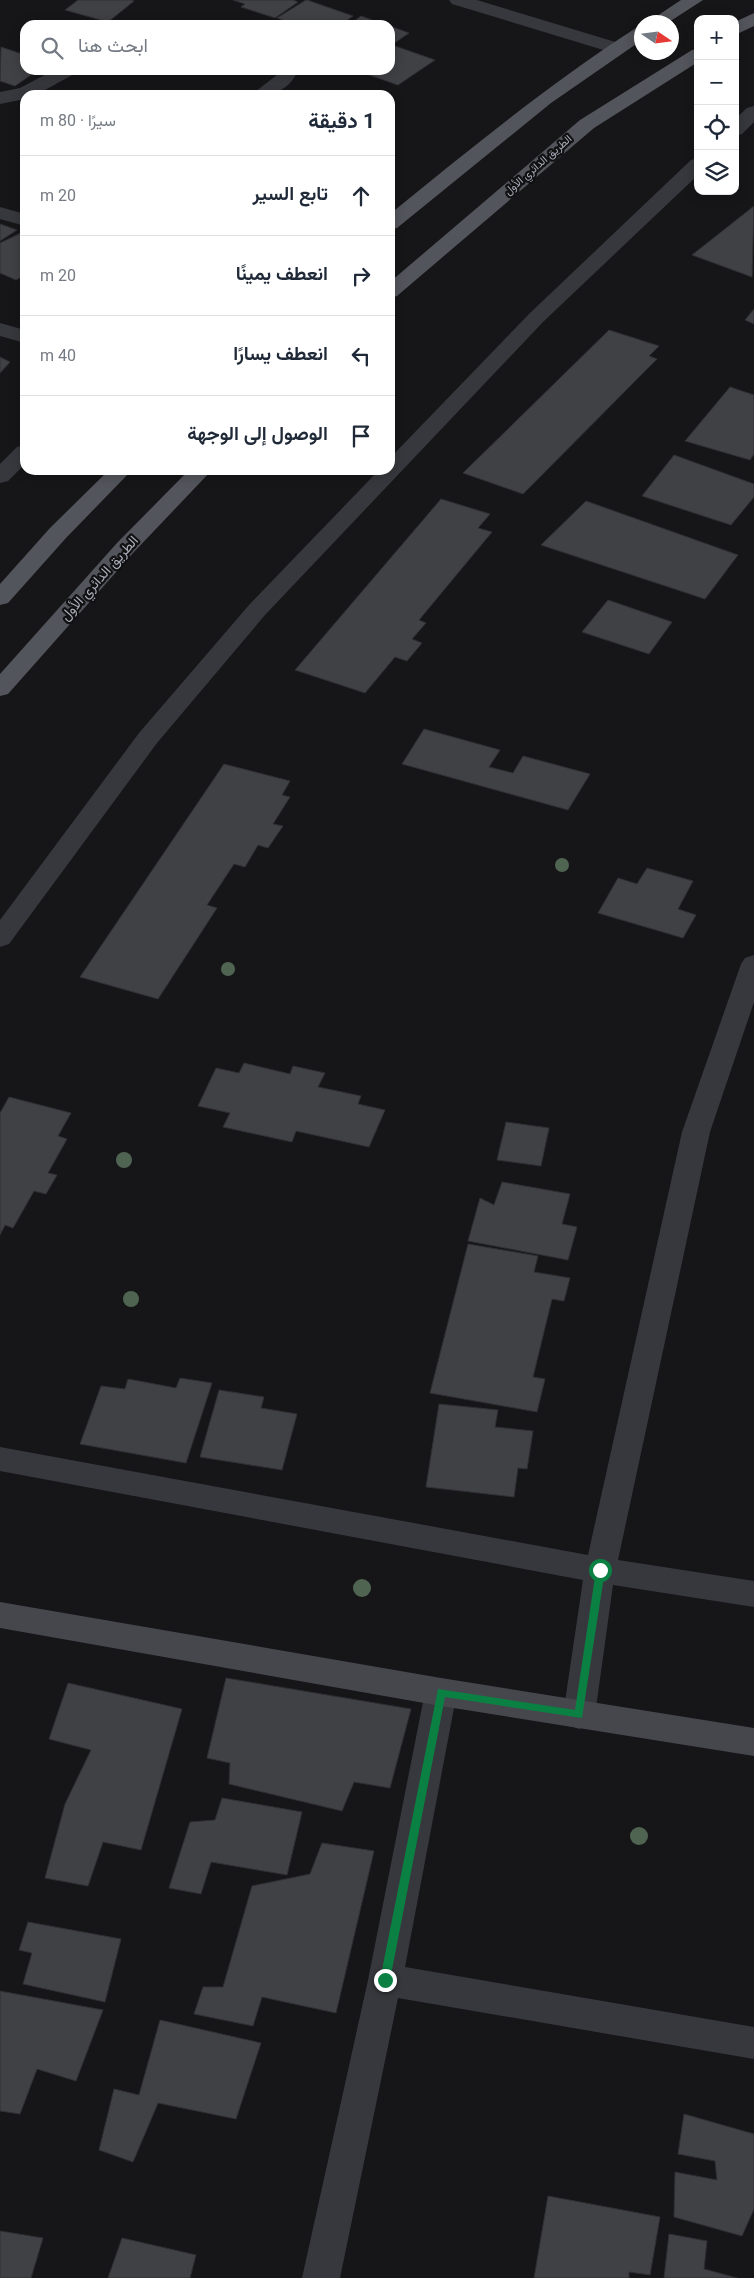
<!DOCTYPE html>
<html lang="ar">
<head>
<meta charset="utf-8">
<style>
  body { margin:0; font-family:Roboto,Vazirmatn,sans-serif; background:#f2f2f3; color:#1f2937; direction:rtl }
  .controls { position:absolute; right:15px; top:15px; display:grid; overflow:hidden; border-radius:10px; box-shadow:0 2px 12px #0003 }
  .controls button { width:45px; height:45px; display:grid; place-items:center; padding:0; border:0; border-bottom:1px solid #e0e1e3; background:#fff; color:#1f2937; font:25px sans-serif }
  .compass { position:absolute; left:634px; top:15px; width:45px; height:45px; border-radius:50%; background:#fff; box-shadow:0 2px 12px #0003; rotate:103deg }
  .stop { position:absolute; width:15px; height:15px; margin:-11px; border:4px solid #0b8043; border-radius:50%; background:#fff }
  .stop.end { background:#0b8043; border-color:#fff; box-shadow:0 1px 5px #0008 }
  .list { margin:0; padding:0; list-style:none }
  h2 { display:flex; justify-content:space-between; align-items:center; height:65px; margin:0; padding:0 20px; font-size:21px }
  h2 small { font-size:16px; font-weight:400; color:#747a83 }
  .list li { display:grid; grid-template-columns:32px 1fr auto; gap:15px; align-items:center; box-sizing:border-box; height:80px; padding:0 20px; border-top:1px solid #e0e1e3 }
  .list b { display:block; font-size:19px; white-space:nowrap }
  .list em { font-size:16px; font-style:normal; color:#747a83 }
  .icon { flex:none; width:28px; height:28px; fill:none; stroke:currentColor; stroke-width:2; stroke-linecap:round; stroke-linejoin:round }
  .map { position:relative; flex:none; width:754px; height:2278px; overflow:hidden; direction:ltr }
  .search { position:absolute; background:#fff; box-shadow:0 2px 12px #0003; left:20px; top:20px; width:375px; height:55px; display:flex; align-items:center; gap:12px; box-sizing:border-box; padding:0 18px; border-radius:15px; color:#747a83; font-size:19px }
  .panel { position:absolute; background:#fff; box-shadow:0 2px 12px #0003; left:20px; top:90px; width:375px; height:385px; border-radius:15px; direction:rtl }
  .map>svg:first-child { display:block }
</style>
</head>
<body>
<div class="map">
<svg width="754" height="2278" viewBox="0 0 754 2278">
  <rect width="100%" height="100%" fill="#161618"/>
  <!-- building -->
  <g fill="#404145" stroke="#303034">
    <path d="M78,0H132L134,1L108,22L65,10Z"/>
    <path d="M233,0H293L298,2L275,18L241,7L245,4Z"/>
    <path d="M306,0H307L353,16L340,25H296L277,18Z"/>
    <path d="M361,16L386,25H349Z"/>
    <path d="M390,26L409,33L390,46Z"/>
    <path d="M395,46L435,60L398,85L358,71L390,70V49Z"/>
    <path d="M1,47L25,55V70H38L15,86L0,81Z"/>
    <path d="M754,206L752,277L692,255Z"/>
    <path d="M0,224L17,230L0,241Z"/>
    <path d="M21,233L25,235V275L16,280L0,273V243Z"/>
    <path d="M754,309V324L745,320Z"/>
    <path d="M609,330L659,346L649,356L657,359L523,494L463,473Z"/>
    <path d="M0,357L10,362L0,373Z"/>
    <path d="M730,387L754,395V454L750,460L685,441Z"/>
    <path d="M674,455L754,484V497L731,525L642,496Z"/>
    <path d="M441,499L490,514L478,528L492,532L419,620L426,623L412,639L422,643L407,661L395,657L365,693L295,670Z"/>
    <path d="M586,501L738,555L705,599L541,545Z"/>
    <path d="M608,600L672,622L649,654L582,632Z"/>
    <path d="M424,729L500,750L489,767L513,773L523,756L590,774L568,810L402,764Z"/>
    <path d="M224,764L290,781L282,795L290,797L273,824L283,826L268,848L258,845L245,867L234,864L207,905L217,908L158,999L80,977Z"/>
    <path d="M647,868L693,881L678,909L696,915L683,938L598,913L618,878L637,884Z"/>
    <path d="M244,1063L290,1074L293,1066L325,1073L318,1087L361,1096L358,1104L385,1110L369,1147L296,1131L292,1142L223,1127L230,1113L198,1106L216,1068L239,1073Z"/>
    <path d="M9,1097L71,1113L58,1136L67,1139L48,1173L57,1175L46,1194L34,1191L13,1228L5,1225L0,1235V1113Z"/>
    <path d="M506,1122L549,1128L541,1166L497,1160Z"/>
    <path d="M502,1182L570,1194L562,1224L577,1227L568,1260L468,1241L480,1198L494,1205Z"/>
    <path d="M468,1244L538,1256L534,1272L570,1278L564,1301L552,1299L533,1377L545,1379L537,1412L430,1393Z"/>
    <path d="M180,1378L212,1383L186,1463L80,1444L101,1386L125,1389L128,1379L176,1388Z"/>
    <path d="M219,1390L264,1397L261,1408L297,1414L282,1470L200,1457Z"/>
    <path d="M439,1404L498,1410L495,1427L533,1431L527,1469L518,1468L514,1497L426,1487Z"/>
    <path d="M226,1678L411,1709L390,1788L354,1782L342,1811L229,1784L230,1763L207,1758Z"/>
    <path d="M68,1683L182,1709L141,1850L103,1842L88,1886L45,1878L65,1804L91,1750L49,1739Z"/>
    <path d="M222,1798L302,1812L287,1875L211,1862L201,1894L169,1888L190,1822L215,1820Z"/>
    <path d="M322,1843L374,1851L336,2013L262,1997L253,2026L194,2014L203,1987H223L252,1886L310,1874Z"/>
    <path d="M28,1922L121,1939L105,2002L23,1984L32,1953L19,1950Z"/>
    <path d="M0,1991L103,2010L76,2081L37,2069L20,2114L0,2111Z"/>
    <path d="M160,2020L261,2043L236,2119L158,2103L133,2162L99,2150L114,2089L139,2095Z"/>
    <path d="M684,2114L754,2134V2209L742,2236L674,2217L675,2172L717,2180L715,2161L678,2154Z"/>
    <path d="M548,2196L660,2217L650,2275L629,2272V2278H534Z"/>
    <path d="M0,2231L43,2238L31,2278H0Z"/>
    <path d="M669,2234L707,2241L704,2269L737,2278H664Z"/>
    <path d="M122,2238L196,2255L190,2278H108Z"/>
  </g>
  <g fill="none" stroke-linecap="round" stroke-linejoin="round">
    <!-- street -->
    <g fill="#37383d" fill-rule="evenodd">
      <path d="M449,0H477L622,44L625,48L622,52H610L452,4Z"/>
      <path d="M156,20L167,21L170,25H147L150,21Z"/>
      <path d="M54,70H76L74,74L36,95H25V99L0,104V92L20,88Z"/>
      <path d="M280,70H298C289,92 272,95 251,95L278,74Z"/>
      <path d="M754,106V122L742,134L735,136V119L747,108Z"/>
      <path d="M698,158V175L543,322L265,615L157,743L9,944L0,947V920L139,733L249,605L379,470H390V458L529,314L691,160Z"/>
      <path d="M0,207L25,214V226L0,219Z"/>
      <path d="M0,323L25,330V343L0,336Z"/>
      <path d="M25,445V464L8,481L0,483V464L17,447Z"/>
      <path d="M754,955V1002L710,1132L618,1560L754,1581V1607L613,1585L595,1715L590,1725L579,1729L568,1725L563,1715L583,1580L0,1471V1447L588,1555L682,1132L741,964L745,958Z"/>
      <path d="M441,1678L452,1682L457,1692L405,1967L754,2027V2059L398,1998L340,2278H302L368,1980L425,1692L430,1682Z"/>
    </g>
    <!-- secondary -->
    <path fill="#45474d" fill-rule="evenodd" d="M0,1602L441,1678L754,1728V1756L441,1706L0,1628Z"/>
    <!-- primary -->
    <g fill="#53555c" fill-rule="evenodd">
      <path d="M681,0H703L669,22H648Z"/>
      <path d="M754,13V26L735,35V22Z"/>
      <path d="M642,27V40L551,103L397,228L390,230V214C470,149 549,84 636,28Z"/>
      <path d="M698,49V62L594,128L397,296L390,298V282L580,120L692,50Z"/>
      <path d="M109,470H132L66,538L8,603L0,605V584L50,528Z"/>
      <path d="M189,470H212L133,553L8,694L0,696V674L117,543Z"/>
    </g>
  </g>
  <!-- trees -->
  <g fill="#506452">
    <circle cx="562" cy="865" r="7"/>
    <circle cx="228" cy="969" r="7"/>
    <circle cx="124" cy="1160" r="8"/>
    <circle cx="131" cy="1299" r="8"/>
    <circle cx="362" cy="1588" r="9"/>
    <circle cx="639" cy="1836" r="9"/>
  </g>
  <!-- route -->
  <path fill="#0b8043" d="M600,1566L605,1570L582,1718L445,1697L390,1980L388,1983H381L380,1980L438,1689L575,1710L596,1570Z"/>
  <g text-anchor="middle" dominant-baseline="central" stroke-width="4.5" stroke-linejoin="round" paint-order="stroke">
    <!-- far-street labels -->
    <g font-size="11" fill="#a8adb8" stroke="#111113">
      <text transform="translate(538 165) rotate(-41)">الطريق الدائري الأول</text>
    </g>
    <!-- street labels -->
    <g font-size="14" fill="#a8adb8" stroke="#111113">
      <text transform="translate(99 578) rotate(-48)">الطريق الدائري الأول</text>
    </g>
  </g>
</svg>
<div class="controls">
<button>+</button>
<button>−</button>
<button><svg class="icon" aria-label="locate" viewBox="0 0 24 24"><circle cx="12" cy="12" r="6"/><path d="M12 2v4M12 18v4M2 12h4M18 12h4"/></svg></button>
<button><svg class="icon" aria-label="layers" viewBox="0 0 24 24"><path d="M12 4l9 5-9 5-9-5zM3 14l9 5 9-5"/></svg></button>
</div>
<svg class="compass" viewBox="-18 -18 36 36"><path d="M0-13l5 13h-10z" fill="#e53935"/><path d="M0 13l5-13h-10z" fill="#747a83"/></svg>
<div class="stop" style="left:600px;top:1570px"></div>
<div class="stop end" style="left:385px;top:1980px"></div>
<div class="search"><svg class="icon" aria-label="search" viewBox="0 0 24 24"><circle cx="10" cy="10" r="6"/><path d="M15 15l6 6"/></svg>ابحث هنا</div>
<section class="panel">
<h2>1 دقيقة<small>سيرًا · 80 m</small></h2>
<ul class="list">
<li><svg class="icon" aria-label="ahead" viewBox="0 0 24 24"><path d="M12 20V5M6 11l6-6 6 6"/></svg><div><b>تابع السير</b></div><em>20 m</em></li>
<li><svg class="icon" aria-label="right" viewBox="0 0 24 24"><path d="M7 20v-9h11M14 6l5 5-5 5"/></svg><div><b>انعطف يمينًا</b></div><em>20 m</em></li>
<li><svg class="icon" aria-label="left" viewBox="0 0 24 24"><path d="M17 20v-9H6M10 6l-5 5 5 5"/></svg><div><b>انعطف يسارًا</b></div><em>40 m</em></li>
<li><svg class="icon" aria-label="arrive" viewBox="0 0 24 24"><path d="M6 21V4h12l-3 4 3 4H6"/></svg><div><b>الوصول إلى الوجهة</b></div></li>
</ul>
</section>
</div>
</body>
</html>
